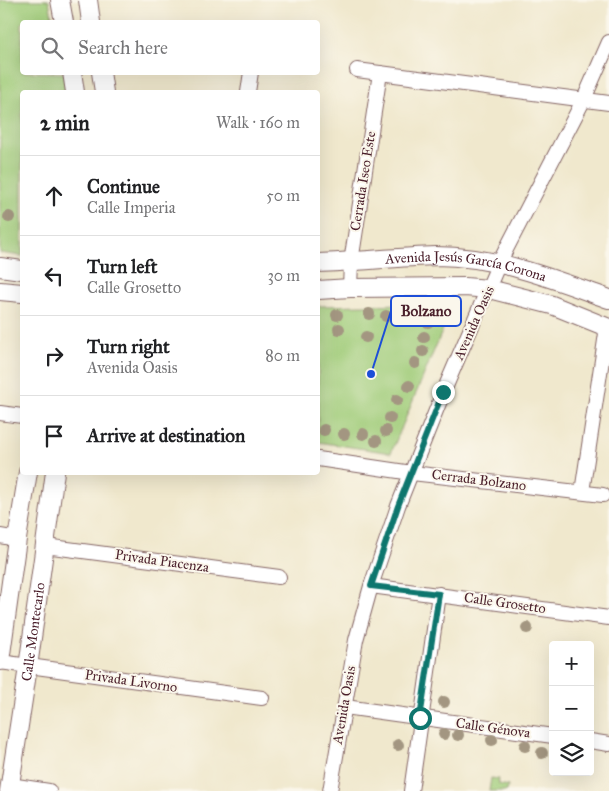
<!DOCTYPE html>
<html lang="en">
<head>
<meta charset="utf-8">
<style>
  body { margin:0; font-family:"IM FELL Great Primer",serif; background:#f2f2f2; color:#202124 }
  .controls { position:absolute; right:15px; bottom:15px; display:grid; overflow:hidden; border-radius:5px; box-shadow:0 5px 20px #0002 }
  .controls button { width:45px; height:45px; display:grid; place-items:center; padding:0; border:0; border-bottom:1px solid #e0e0e0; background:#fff; color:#202124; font:25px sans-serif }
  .stop { position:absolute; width:15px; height:15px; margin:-11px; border:4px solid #0f766e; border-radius:50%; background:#fff }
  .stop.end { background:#0f766e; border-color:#fff; box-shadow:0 1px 5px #0008 }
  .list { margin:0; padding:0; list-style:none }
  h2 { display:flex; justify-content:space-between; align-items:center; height:65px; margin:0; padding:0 20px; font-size:21px }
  h2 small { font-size:16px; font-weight:400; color:#757577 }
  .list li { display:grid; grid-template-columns:32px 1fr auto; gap:15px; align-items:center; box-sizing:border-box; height:80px; padding:0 20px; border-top:1px solid #e0e0e0 }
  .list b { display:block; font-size:19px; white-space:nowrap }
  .list p { margin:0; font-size:16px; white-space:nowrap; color:#757577 }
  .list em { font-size:16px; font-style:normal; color:#757577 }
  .icon { flex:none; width:28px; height:28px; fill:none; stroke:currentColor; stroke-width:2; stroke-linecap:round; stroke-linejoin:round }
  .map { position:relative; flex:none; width:609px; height:791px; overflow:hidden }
  .search { position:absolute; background:#fff; box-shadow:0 5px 20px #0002; left:20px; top:20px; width:300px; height:55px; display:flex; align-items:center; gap:12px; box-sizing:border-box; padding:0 18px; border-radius:5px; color:#757577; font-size:19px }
  .panel { position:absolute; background:#fff; box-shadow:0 5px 20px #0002; left:20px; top:90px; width:300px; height:385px; border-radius:5px }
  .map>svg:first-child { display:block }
</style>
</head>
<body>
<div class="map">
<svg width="609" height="791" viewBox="0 0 609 791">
  <rect width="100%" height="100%" fill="#fbf7ec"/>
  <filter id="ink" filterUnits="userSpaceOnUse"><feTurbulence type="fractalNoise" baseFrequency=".02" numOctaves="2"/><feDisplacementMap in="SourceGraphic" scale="10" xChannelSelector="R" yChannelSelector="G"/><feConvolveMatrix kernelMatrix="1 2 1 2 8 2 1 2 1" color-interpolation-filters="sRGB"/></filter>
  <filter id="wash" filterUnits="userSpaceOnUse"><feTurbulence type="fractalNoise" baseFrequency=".0096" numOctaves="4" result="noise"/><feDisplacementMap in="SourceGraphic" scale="20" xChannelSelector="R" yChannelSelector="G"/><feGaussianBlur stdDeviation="1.12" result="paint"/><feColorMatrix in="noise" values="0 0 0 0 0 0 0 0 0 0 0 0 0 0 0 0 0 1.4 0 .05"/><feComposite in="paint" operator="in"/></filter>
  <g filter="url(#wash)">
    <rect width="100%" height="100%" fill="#f0e8cd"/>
    <!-- green -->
    <g fill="#a0cc79" stroke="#757652">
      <path d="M0,0H49L53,22H22V72L64,73L67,92H22V256L0,253Z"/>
      <path d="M454,303L391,453L318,442V306Z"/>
      <path d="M491,778L499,779L498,784L508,786L507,791H489Z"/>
    </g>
  </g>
  <g filter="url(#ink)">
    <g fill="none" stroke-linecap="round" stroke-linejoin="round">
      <defs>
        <g id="minor">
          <path d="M357,70L609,103"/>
          <path d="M248,92L251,72"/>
          <path d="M350,288L351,262L380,73"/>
          <path d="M0,413L22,416"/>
          <path d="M318,459L412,473L603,495"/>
          <path d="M582,492L607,327"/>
          <path d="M0,536L17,539"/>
          <path d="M45,546L279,577"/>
          <path d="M371,586L609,618"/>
          <path d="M0,662L262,698"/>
          <path d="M345,707L553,736"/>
          <path d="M590,741L609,744"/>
          <path d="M10,785L49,791"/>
          <path d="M330,791L356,640L371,586L398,506L443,393L499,263L584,99L609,42"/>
          <path d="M411,791L439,594"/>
        </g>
        <g id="tertiary">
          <path d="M60,0L64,22"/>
          <path d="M88,0L91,22"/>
          <path d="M72,72L75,92"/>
          <path d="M101,72L104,92"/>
          <path id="s1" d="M318,263C357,262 396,257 436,256C496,256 553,279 609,299"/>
          <path d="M0,267L22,270"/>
          <path d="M318,290L350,288L465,287L489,289L552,305L609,328"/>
          <path d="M0,291L22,293"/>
          <path d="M0,661L17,539L28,472"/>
          <path id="s2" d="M9,791L28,667L55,472"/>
        </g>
      </defs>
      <!-- minor casing -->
      <use href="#minor" stroke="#846564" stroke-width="16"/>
      <!-- tertiary casing -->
      <use href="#tertiary" stroke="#846564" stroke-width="20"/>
      <!-- minor -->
      <use href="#minor" stroke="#fff" stroke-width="14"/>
      <!-- tertiary -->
      <use href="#tertiary" stroke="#fff" stroke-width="18"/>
    </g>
    <!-- trees -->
    <g fill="#a39681">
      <circle cx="9" cy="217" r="6"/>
      <circle cx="369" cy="314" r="6"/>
      <circle cx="337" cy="315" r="6"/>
      <circle cx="386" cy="316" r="6"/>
      <circle cx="428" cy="322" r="6"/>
      <circle cx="339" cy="329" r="6"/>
      <circle cx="366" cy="337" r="6"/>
      <circle cx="424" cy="337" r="6"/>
      <circle cx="423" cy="351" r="6"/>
      <circle cx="415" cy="363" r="6"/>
      <circle cx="409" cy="386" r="6"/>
      <circle cx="397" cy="400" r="6"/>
      <circle cx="390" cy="418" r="6"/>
      <circle cx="324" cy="430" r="6"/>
      <circle cx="386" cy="431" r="6"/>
      <circle cx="344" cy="434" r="6"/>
      <circle cx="363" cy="434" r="6"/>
      <circle cx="376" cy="441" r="6"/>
      <circle cx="527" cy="628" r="6"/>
      <circle cx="444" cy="702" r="6"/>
      <circle cx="444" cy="734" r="6"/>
      <circle cx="458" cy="735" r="6"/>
      <circle cx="492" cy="740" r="6"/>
      <circle cx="398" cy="745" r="6"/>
      <circle cx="525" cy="746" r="6"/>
      <circle cx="542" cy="753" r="6"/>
    </g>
  </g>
  <g fill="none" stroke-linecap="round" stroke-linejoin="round" filter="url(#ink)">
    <!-- route -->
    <path stroke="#0f766e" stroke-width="6" d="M420,718L439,594L371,586L398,506L443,392"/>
  </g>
  <g text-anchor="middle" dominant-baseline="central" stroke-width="4" stroke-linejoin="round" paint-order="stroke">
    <!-- street labels -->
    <g font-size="14" fill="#4a1f2b" stroke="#fbf7ec">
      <text transform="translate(363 181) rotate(-81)">Cerrada Iseo Este</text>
      <text stroke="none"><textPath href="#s1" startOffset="149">Avenida Jesús García Corona</textPath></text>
      <text transform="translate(474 323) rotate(-66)">Avenida Oasis</text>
      <text transform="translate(479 480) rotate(7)">Cerrada Bolzano</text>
      <text transform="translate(162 561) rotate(8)">Privada Piacenza</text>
      <text transform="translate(505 603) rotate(8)">Calle Grosetto</text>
      <text stroke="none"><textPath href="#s2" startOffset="161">Calle Montecarlo</textPath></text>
      <text transform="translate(131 681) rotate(8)">Privada Livorno</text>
      <text transform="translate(344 705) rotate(-80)">Avenida Oasis</text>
      <text transform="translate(493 728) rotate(8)">Calle Génova</text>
    </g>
  </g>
  <!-- callouts -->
  <path fill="none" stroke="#1d4ed8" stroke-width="2" d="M371 374L391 311"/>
  <circle fill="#1d4ed8" stroke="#fbf7ec" stroke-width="2" cx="371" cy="374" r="5"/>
  <rect fill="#fbf7ec" stroke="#1d4ed8" stroke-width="2" x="391" y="296" width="70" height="30" rx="5"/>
  <g font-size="15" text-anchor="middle" font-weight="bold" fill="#4a1f2b">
    <text x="426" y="316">Bolzano</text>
  </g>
</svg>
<div class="controls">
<button>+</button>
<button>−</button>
<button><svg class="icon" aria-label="layers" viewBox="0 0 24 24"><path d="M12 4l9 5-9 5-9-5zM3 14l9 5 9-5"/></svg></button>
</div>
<div class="stop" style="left:420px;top:718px"></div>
<div class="stop end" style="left:443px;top:392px"></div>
<div class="search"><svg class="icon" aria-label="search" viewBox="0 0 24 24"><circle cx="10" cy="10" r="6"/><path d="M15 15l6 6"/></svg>Search here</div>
<section class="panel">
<h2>2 min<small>Walk · 160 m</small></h2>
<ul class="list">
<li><svg class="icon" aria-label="ahead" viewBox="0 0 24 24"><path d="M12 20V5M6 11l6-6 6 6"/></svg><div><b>Continue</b><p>Calle Imperia</p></div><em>50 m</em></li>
<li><svg class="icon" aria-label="left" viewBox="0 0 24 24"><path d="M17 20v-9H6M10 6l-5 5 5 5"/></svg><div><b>Turn left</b><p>Calle Grosetto</p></div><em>30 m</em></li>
<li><svg class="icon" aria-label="right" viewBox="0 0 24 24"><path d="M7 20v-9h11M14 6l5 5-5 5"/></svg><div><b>Turn right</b><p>Avenida Oasis</p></div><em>80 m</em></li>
<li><svg class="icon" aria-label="arrive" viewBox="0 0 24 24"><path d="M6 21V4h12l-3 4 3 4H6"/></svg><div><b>Arrive at destination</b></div></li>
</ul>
</section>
</div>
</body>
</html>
